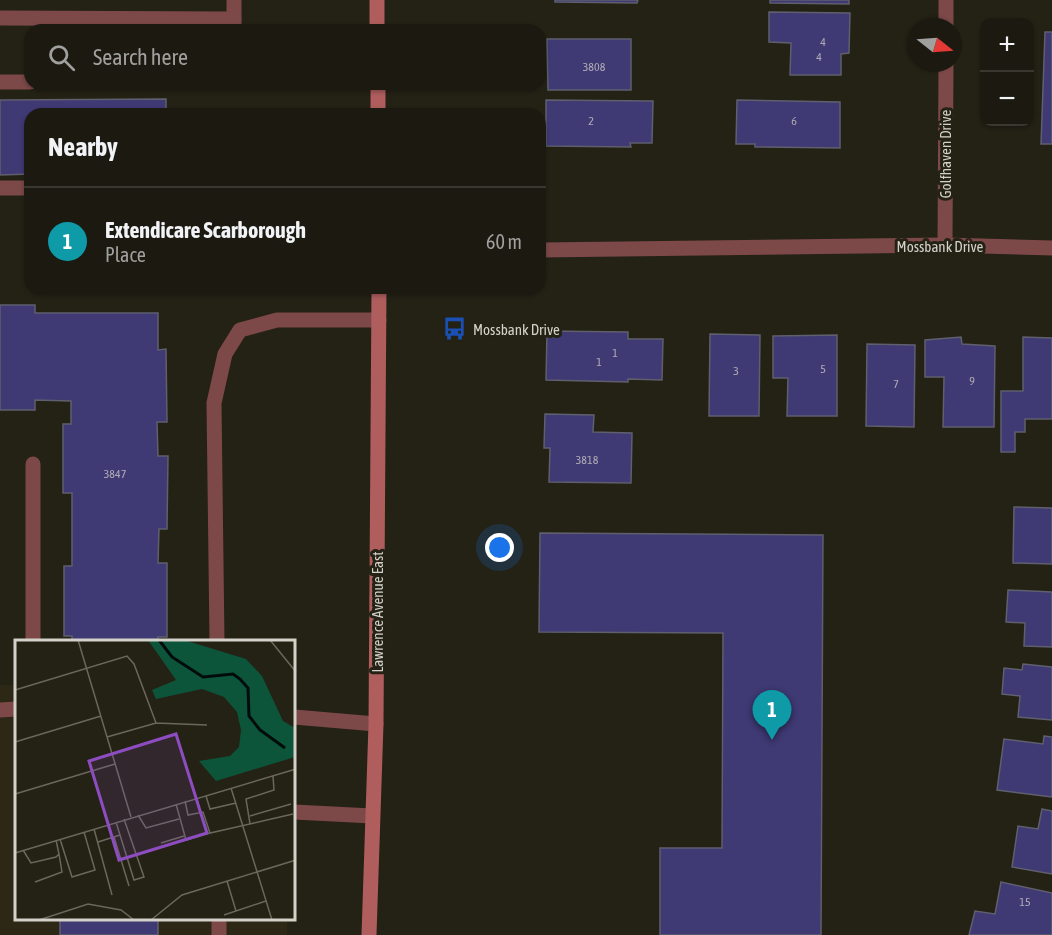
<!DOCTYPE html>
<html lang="en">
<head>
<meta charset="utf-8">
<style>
  body { margin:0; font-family:"Asap Condensed",sans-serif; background:#28261e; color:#f1f3f6 }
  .controls { position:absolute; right:18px; top:18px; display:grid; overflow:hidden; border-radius:12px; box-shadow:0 2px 4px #0004 }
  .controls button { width:54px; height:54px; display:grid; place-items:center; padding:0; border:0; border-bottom:2px solid #393830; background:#1b1910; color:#f1f3f6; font:30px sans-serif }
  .compass { position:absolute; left:908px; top:18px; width:54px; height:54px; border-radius:50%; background:#1b1910; box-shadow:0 2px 4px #0004; rotate:107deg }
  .you { position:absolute; left:500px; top:548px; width:21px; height:21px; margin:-15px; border:4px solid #fff; border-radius:50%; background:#1a73e8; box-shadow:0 0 0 9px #1a73e833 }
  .badge { display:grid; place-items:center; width:39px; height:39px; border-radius:50%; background:#f29aae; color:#fff; font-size:20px; font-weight:700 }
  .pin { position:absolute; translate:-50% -50px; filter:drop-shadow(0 2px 3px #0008) }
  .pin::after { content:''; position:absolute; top:32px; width:21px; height:18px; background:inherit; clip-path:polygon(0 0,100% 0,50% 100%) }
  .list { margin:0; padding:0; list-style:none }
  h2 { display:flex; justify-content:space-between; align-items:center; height:78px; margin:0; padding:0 24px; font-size:26px }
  h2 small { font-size:20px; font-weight:400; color:#a0a09f }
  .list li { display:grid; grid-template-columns:39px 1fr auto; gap:18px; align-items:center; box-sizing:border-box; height:108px; padding:0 24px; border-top:2px solid #393830 }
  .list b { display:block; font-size:22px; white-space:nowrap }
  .list p { margin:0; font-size:20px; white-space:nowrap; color:#a0a09f }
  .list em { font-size:20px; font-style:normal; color:#a0a09f }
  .icon { flex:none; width:33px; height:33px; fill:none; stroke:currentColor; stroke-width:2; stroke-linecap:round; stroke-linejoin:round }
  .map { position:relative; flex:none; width:1052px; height:935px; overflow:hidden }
  .search { position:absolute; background:#1b1910; box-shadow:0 2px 4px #0004; left:24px; top:24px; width:522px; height:66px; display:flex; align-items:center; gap:15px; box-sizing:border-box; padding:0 21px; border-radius:18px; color:#a0a09f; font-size:22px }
  .panel { position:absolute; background:#1b1910; box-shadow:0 2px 4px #0004; left:24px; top:108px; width:522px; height:186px; border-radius:18px }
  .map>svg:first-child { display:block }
</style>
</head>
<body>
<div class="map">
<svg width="1052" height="935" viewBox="0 0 1052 935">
  <rect width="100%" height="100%" fill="#242115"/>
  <!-- built -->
  <path fill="#2d2815" d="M0,685H16V918L287,919V935H0Z"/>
  <!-- building -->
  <g fill="#3f3974" stroke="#5f5f6d" stroke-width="1.5">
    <path d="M555,0H638L637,3L555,2Z"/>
    <path d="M770,0H849V4L770,3Z"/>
    <path d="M769,12L850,13L849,53L841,54V75H790L791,43L769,42Z"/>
    <path d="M1045,32H1052V144H1041Z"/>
    <path d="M547,39H631V90H548Z"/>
    <path d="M166,99V109H180V114H30V174L0,175V100Z"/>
    <path d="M546,100L653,101L652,143H630L631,147L546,146Z"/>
    <path d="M737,100L840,102V148L755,147V144H736Z"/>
    <path d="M0,305H35V313H158V350L166,349L167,422H157L158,456H168L167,529H159L158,563H167V637H158V641H72V636H64V566H72V493H63V424H71V401L35,400V410H0Z"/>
    <path d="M547,331L628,332V339H663L662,380L628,379V382L546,380Z"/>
    <path d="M710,334L760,335L759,416H709Z"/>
    <path d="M837,335V416H787L788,378H773V336Z"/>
    <path d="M961,337L962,344L995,346L994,427H943L944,377H925V340Z"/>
    <path d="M1023,337L1052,338V419H1025V432H1015V452H1001V391H1023Z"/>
    <path d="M867,344L915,345L914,427L866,426Z"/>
    <path d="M545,414L594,415L593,432L632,433L631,483L549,482L550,448H544Z"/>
    <path d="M1014,507L1052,508V564L1013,563Z"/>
    <path d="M540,533L823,535L821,935H660V848H722L723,633L539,632Z"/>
    <path d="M1008,590L1052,592V647L1024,646L1025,623L1006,622Z"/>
    <path d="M1023,664L1052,667V720L1018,717L1020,696L1002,694L1004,668L1022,670Z"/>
    <path d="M1044,736L1052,737V797L997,790L1004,739L1043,744Z"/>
    <path d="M1042,809L1052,811V874L1012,867L1018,826L1038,829Z"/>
    <path d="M1001,882L1052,893V935H969L975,911L995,914Z"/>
    <rect x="60" y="918" width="98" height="17"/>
  </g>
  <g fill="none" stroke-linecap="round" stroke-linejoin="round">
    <!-- lane -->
    <g stroke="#7c4848" stroke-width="15">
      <path d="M234,0V30"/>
      <path d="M0,18L234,19"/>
      <path d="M0,82H30"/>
      <path d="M0,188H30"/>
      <path d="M33,464V641"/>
      <path d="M217,641L214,403L225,354L240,330L277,320H379"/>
      <path d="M0,710L16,709"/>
      <path d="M294,717L376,724"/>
      <path d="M294,812L372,816"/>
      <path d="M219,935V918"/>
    </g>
    <!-- street -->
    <g stroke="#7c4848" stroke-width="15">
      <path d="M946,27V0"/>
      <path d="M945,245L946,63"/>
      <path d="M540,250L945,245L1052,248"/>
    </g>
    <!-- secondary -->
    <g stroke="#af5d5d" stroke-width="15">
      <path d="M377,0V30"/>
      <path d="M378,84V114"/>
      <path d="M369,935L376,724L379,288"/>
    </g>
  </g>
  <!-- icons -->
  <defs>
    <symbol id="bus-bare" viewBox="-9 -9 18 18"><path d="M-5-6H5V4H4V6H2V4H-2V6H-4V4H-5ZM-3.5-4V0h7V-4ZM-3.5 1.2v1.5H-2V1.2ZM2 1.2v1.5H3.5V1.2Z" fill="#1a4fb4" stroke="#242115" stroke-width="2.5" paint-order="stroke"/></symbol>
  </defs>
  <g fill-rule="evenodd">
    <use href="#bus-bare" x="438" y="312" width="33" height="33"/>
  </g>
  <g text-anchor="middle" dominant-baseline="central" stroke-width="6" stroke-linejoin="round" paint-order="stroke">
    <!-- number labels -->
    <g font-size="12" fill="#aeabb4">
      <text x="823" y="42">4</text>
      <text x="819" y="57">4</text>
      <text x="594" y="67">3808</text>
      <text x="591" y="121">2</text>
      <text x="794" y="121">6</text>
      <text x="615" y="353">1</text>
      <text x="599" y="362">1</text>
      <text x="823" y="369">5</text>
      <text x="736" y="371">3</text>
      <text x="972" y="381">9</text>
      <text x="896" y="384">7</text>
      <text x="587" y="460">3818</text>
      <text x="115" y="474">3847</text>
      <text x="1025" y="902">15</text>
    </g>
    <!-- street labels -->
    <g font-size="15" fill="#d3d1c9" stroke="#242115">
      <text transform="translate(945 154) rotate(-90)">Golfhaven Drive</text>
      <text x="940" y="246">Mossbank Drive</text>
      <text transform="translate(377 612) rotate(-90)">Lawrence Avenue East</text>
    </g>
    <!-- poi labels -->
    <g font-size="15" fill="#d3d1c9" stroke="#242115" text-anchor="start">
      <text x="473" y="329">Mossbank Drive</text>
    </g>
  </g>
  <!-- overview -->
  <g transform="translate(15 640)">
    <rect width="280" height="280" fill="#242115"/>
    <path d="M133,0H169L231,19L247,36L268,81L280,88V117L201,141L184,121L215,116L224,107L226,90L222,72L209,57L187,49L141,59L137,50L161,40Z" fill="#0d553a"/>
    <path fill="none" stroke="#010b0b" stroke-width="3" d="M144,0L157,17L188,37L218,34L225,39L233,48L234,76L245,90L270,108"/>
    <path fill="none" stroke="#6a675d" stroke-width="1.5" d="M63,0L116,177M255,0L281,32M0,50L112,16L119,24L141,83M92,97L141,83L192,85M0,102L86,76M216,148L257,280M0,154L100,124M191,156L195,169L221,163M170,161L173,175L188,172L195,193L235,184L231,159L259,150L258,136M161,164L171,200L195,193M123,175L131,188L164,179M235,176L276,164M235,184L278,174M79,189L97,255M105,195L119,240L129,237L109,179M99,197L114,246M45,199L57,237L80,230L69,192M83,202L105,195L101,182M146,203L169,196M8,210L16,223L41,217L44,214L41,200M0,213L281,129M212,241L221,271M20,242L47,232L44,214M209,275L251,261M24,280L73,264L106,270L119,280M136,280L167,255L281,220"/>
    <path fill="#8d4dc1" fill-opacity="0.15" stroke="#8d4dc1" stroke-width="3" d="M161,94L192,193L104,220L74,121Z"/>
    <rect width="280" height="280" fill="none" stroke="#d3d1c9" stroke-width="3"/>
  </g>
</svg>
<div class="controls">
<button>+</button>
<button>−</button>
</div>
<svg class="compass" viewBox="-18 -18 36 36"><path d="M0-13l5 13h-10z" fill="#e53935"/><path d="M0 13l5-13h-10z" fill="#a0a09f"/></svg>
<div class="you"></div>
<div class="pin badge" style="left:772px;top:740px;background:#0f9aa8">1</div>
<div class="search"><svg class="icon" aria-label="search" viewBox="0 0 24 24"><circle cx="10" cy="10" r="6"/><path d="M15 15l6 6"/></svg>Search here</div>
<section class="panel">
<h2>Nearby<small></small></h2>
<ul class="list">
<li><span class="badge" style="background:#0f9aa8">1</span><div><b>Extendicare Scarborough</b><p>Place</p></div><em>60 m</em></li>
</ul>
</section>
</div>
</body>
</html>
